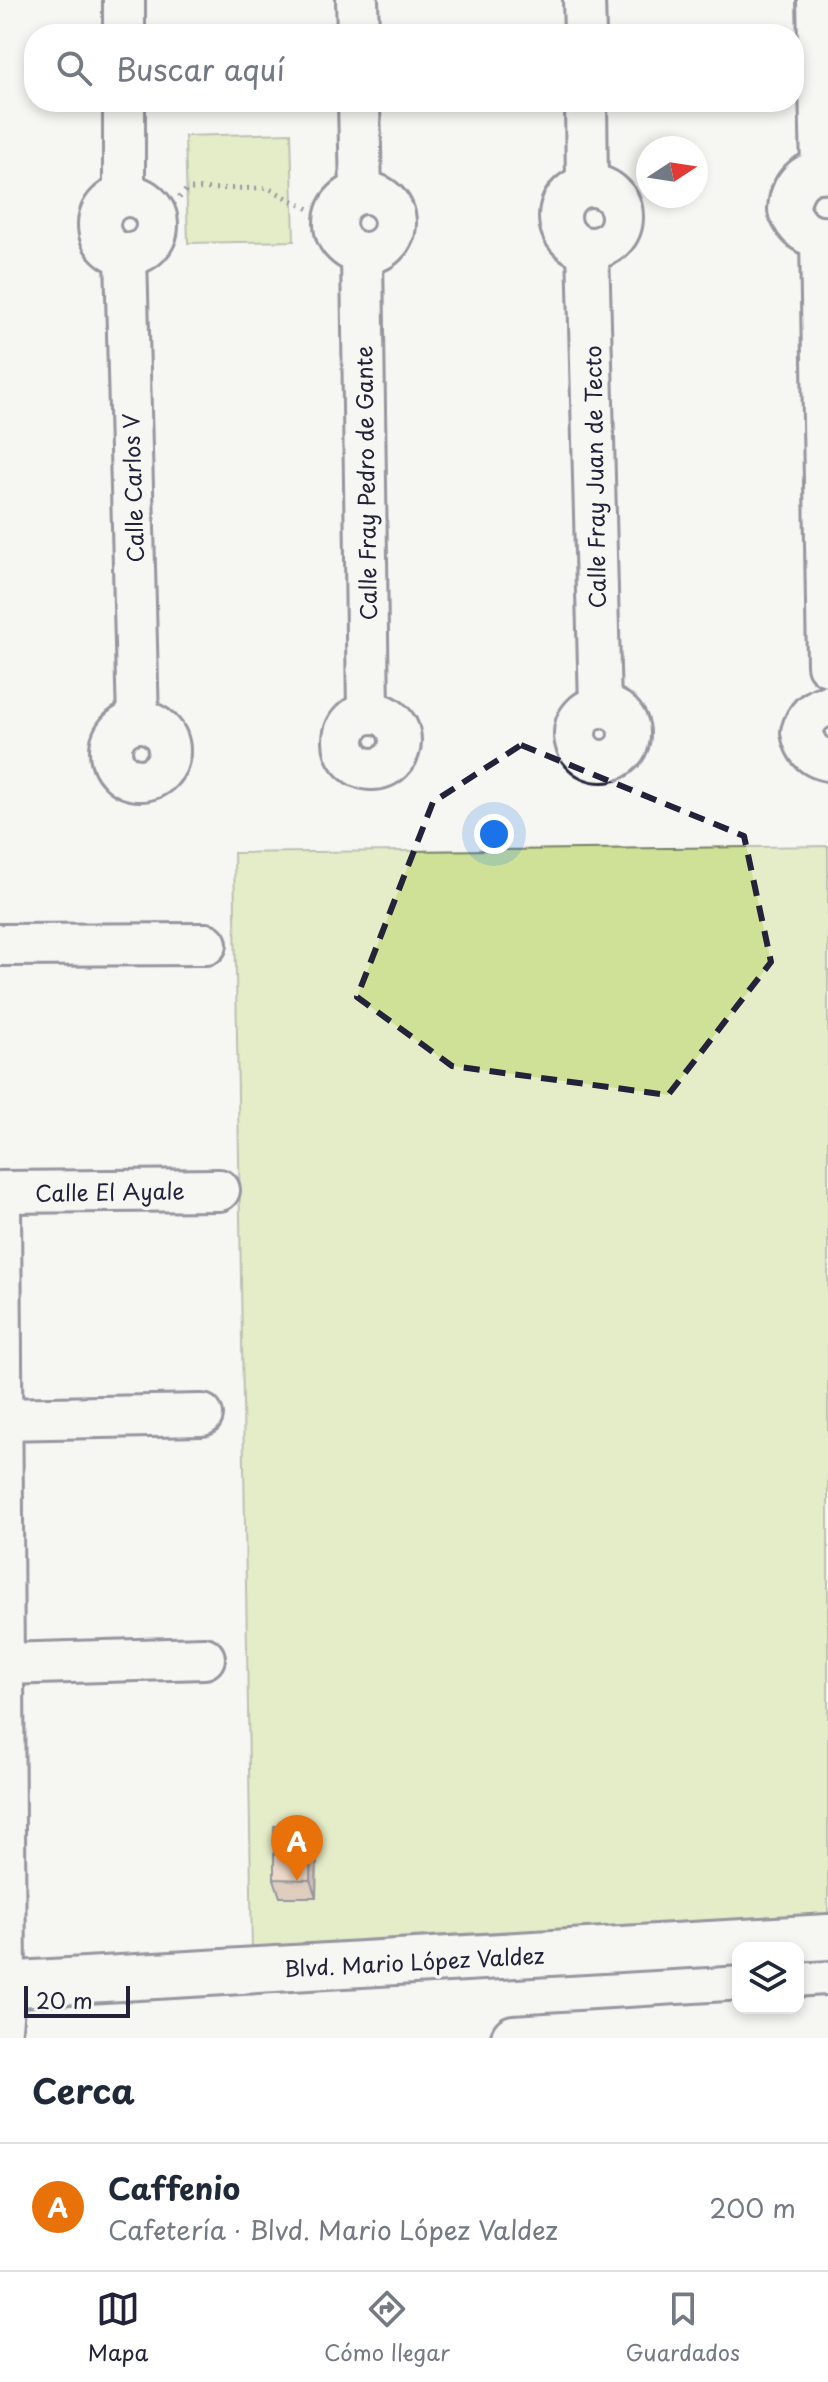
<!DOCTYPE html>
<html lang="es">
<head>
<meta charset="utf-8">
<style>
  body { margin:0; font-family:"Playpen Sans",sans-serif; background:#f2f2f3; color:#1f2937 }
  .controls { position:absolute; right:24px; bottom:24px; display:grid; overflow:hidden; border-radius:16px; box-shadow:0 4px 12px #0003 }
  .controls button { width:72px; height:72px; display:grid; place-items:center; padding:0; border:0; border-bottom:2px solid #e0e1e3; background:#fff; color:#1f2937; font:40px sans-serif }
  .compass { position:absolute; left:636px; top:136px; width:72px; height:72px; border-radius:50%; background:#fff; box-shadow:0 4px 12px #0003; rotate:78deg }
  .scale { position:absolute; left:24px; bottom:20px; width:106px; box-sizing:border-box; padding-left:8px; border:4px solid #22223b; border-top:0; font-size:22px; line-height:28px; white-space:nowrap; color:#22223b; -webkit-text-stroke:6px #f6f6f2; paint-order:stroke }
  .you { position:absolute; left:494px; top:834px; width:28px; height:28px; margin:-20px; border:6px solid #fff; border-radius:50%; background:#1a73e8; box-shadow:0 0 0 12px #1a73e833 }
  .badge { display:grid; place-items:center; width:52px; height:52px; border-radius:50%; background:#22223b; color:#fff; font-size:26px; font-weight:700 }
  .pin { position:absolute; translate:-50% -66px; filter:drop-shadow(0 2px 4px #0008) }
  .pin::after { content:''; position:absolute; top:42px; width:28px; height:24px; background:inherit; clip-path:polygon(0 0,100% 0,50% 100%) }
  .list { margin:0; padding:0; list-style:none }
  h2 { display:flex; justify-content:space-between; align-items:center; height:104px; margin:0; padding:0 32px; font-size:34px }
  h2 small { font-size:26px; font-weight:400; color:#747a83 }
  .list li { display:grid; grid-template-columns:52px 1fr auto; gap:24px; align-items:center; box-sizing:border-box; height:128px; padding:0 32px; border-top:2px solid #e0e1e3 }
  .list b { display:block; font-size:30px; white-space:nowrap }
  .list p { margin:0; font-size:26px; white-space:nowrap; color:#747a83 }
  .list em { font-size:26px; font-style:normal; color:#747a83 }
  .icon { flex:none; width:44px; height:44px; fill:none; stroke:currentColor; stroke-width:2; stroke-linecap:round; stroke-linejoin:round }
  .map { position:relative; flex:none; width:828px; height:2038px; overflow:hidden }
  .search { position:absolute; background:#fff; box-shadow:0 4px 12px #0003; left:24px; right:24px; top:24px; height:88px; display:flex; align-items:center; gap:20px; box-sizing:border-box; padding:0 28px; border-radius:32px; color:#747a83; font-size:30px }
  .sheet { height:232px; background:#fff }
  nav { display:flex; justify-content:space-around; align-items:center; box-sizing:border-box; height:112px; border-top:2px solid #e0e1e3; background:#fff; font-size:22px; color:#747a83 }
  nav a { display:grid; justify-items:center; gap:4px }
  nav .on { color:#22223b }
  .map>svg:first-child { display:block }
</style>
</head>
<body>
<div class="map">
<svg width="828" height="2038" viewBox="0 0 828 2038">
  <rect width="100%" height="100%" fill="#f6f6f2"/>
  <filter id="ink" filterUnits="userSpaceOnUse"><feTurbulence type="fractalNoise" baseFrequency=".0125" numOctaves="2"/><feDisplacementMap in="SourceGraphic" scale="16" xChannelSelector="R" yChannelSelector="G"/><feConvolveMatrix kernelMatrix="1 2 1 2 8 2 1 2 1" color-interpolation-filters="sRGB"/></filter>
  <g filter="url(#ink)">
    <!-- green -->
    <g fill="#cee196" stroke="#788268" stroke-width="2">
      <path d="M291,133L294,241L188,243L185,136Z"/>
      <path d="M828,846V1931L252,1952L234,853Z"/>
    </g>
    <g fill="none" stroke-linecap="round" stroke-linejoin="round">
      <defs>
        <g id="street">
          <path d="M124,0V34"/>
          <path d="M357,0L358,34"/>
          <path d="M584,0L585,34"/>
          <path d="M818,0L822,171"/>
          <path d="M124,102V195"/>
          <path d="M359,102L361,193"/>
          <path d="M586,102L587,186"/>
          <path d="M828,172C803,169 790,188 789,210C796,228 808,239 828,237"/>
          <circle cx="591" cy="217" r="31"/>
          <circle cx="365" cy="223" r="30"/>
          <circle cx="128" cy="225" r="29"/>
          <path d="M821,238L828,665"/>
          <path d="M588,248L600,706"/>
          <path d="M362,253L368,712"/>
          <path d="M126,255L138,722"/>
          <path d="M828,706C813,709 806,717 802,732C805,748 812,757 828,760"/>
          <circle cx="602" cy="734" r="27"/>
          <circle cx="372" cy="741" r="28"/>
          <circle cx="140" cy="751" r="29"/>
          <path d="M0,945L206,944"/>
          <path d="M0,1192L219,1190"/>
          <path d="M0,1203L5,1985L0,2038"/>
          <path d="M0,1419L202,1415"/>
          <path d="M4,1664L204,1658"/>
        </g>
        <g id="secondary">
          <path d="M0,1985L828,1937"/>
          <path d="M514,2038L828,2019"/>
        </g>
      </defs>
      <!-- street casing -->
      <use href="#street" stroke="#22223b" stroke-width="46"/>
      <!-- secondary casing -->
      <use href="#secondary" stroke="#22223b" stroke-width="50"/>
      <!-- path -->
      <path stroke="#22223b" stroke-width="5" stroke-dasharray="2 6" stroke-linecap="butt" d="M158,222L187,189L268,188L334,222"/>
      <!-- street -->
      <use href="#street" stroke="#f6f6f2" stroke-width="40"/>
      <!-- secondary -->
      <use href="#secondary" stroke="#f6f6f2" stroke-width="44"/>
    </g>
    <!-- wall -->
    <path fill="#c39d7e" stroke="#22223b" stroke-width="2" d="M311,1826L317,1843L316,1897H280L274,1879Z"/>
    <!-- shaded-wall -->
    <path fill="#9f8067" stroke="#22223b" stroke-width="2" d="M311,1826L317,1843L316,1897L310,1880Z"/>
    <!-- building -->
    <path fill="#e3b793" stroke="#22223b" stroke-width="2" d="M274,1826H311L310,1880L274,1879Z"/>
  </g>
  <!-- marked area -->
  <path d="M0 0H828V2038H0ZM521,745L744,836L771,962L668,1095L452,1066L357,997L433,802Z" fill="#f6f6f2" fill-opacity=".55" fill-rule="evenodd"/>
  <path fill="none" stroke="#22223b" stroke-width="6" stroke-dasharray="16 10" stroke-linejoin="round" d="M521,745L744,836L771,962L668,1095L452,1066L357,997L433,802Z"/>
  <g text-anchor="middle" dominant-baseline="central" stroke-width="7" stroke-linejoin="round" paint-order="stroke">
    <!-- street labels -->
    <g font-size="22" fill="#22223b" stroke="#f6f6f2">
      <text transform="translate(594 477) rotate(-91)">Calle Fray Juan de Tecto</text>
      <text transform="translate(365 483) rotate(-91)">Calle Fray Pedro de Gante</text>
      <text transform="translate(132 488) rotate(-92)">Calle Carlos V</text>
      <text transform="translate(110 1191) rotate(-1)">Calle El Ayale</text>
      <text transform="translate(414 1961) rotate(-3)">Blvd. Mario López Valdez</text>
    </g>
  </g>
</svg>
<div class="controls">
<button><svg class="icon" aria-label="layers" viewBox="0 0 24 24"><path d="M12 4l9 5-9 5-9-5zM3 14l9 5 9-5"/></svg></button>
</div>
<svg class="compass" viewBox="-18 -18 36 36"><path d="M0-13l5 13h-10z" fill="#e53935"/><path d="M0 13l5-13h-10z" fill="#747a83"/></svg>
<div class="scale">20 m</div>
<div class="you"></div>
<div class="pin badge" style="left:297px;top:1881px;background:#e8710a">A</div>
<div class="search"><svg class="icon" aria-label="search" viewBox="0 0 24 24"><circle cx="10" cy="10" r="6"/><path d="M15 15l6 6"/></svg>Buscar aquí</div>
</div>
<section class="sheet">
<h2>Cerca<small></small></h2>
<ul class="list">
<li><span class="badge" style="background:#e8710a">A</span><div><b>Caffenio</b><p>Cafetería · Blvd. Mario López Valdez</p></div><em>200 m</em></li>
</ul>
</section>
<nav>
<a class="on"><svg class="icon" aria-label="map" viewBox="0 0 24 24"><path d="M3 6l6-2 6 2 6-2v14l-6 2-6-2-6 2zM9 4v14M15 6v14"/></svg>Mapa</a>
<a><svg class="icon" aria-label="directions" viewBox="0 0 24 24"><path d="M12 3l9 9-9 9-9-9zM9 14v-3h6M13 9l2 2-2 2"/></svg>Cómo llegar</a>
<a><svg class="icon" aria-label="saved" viewBox="0 0 24 24"><path d="M7 4h10v16l-5-4-5 4z"/></svg>Guardados</a>
</nav>
</body>
</html>
